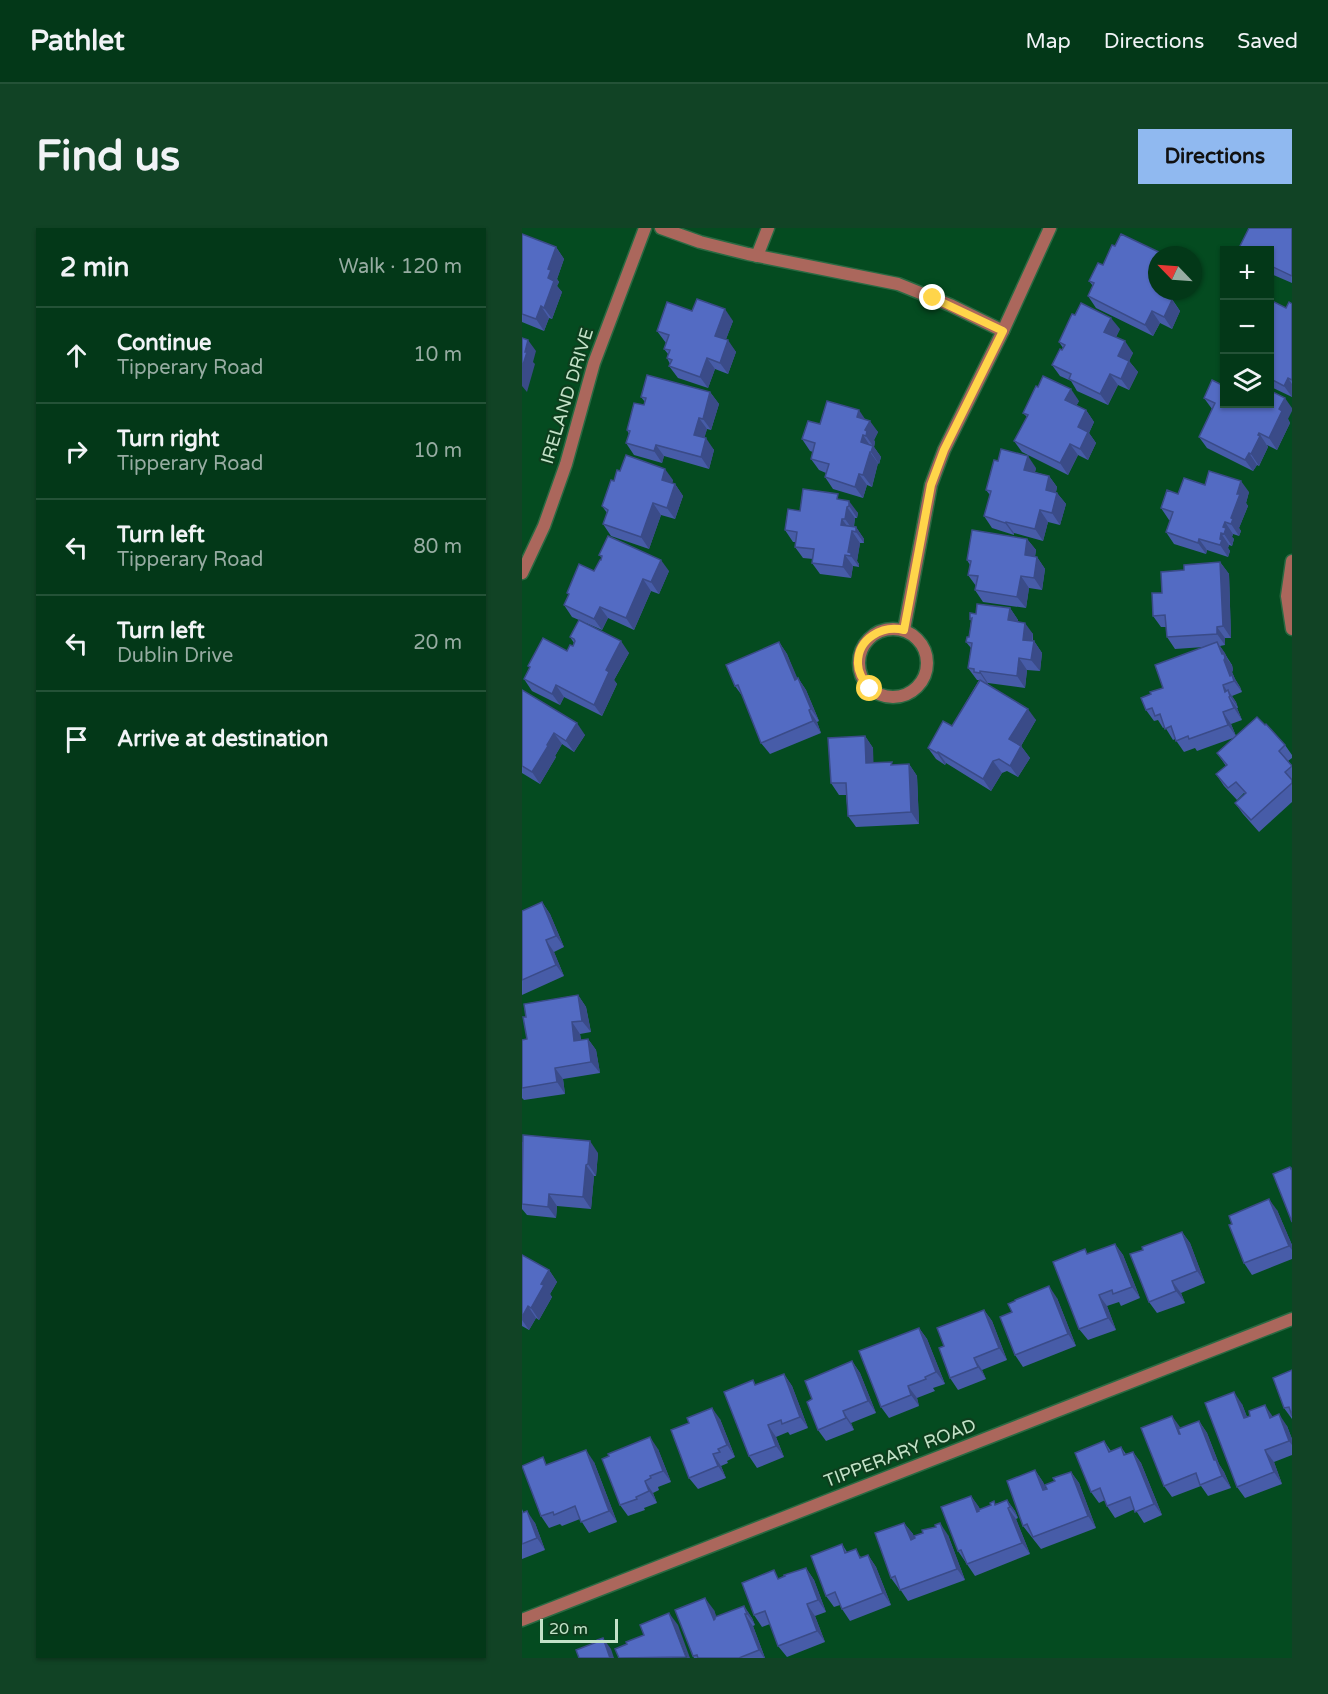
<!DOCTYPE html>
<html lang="en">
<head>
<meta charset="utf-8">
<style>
  body { margin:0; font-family:"Varela Round",sans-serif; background:#114325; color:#f1f3f6 }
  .controls { position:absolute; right:18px; top:18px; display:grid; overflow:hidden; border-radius:0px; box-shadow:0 2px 4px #0004 }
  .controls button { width:54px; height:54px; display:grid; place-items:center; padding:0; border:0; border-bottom:2px solid #245237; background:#033818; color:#f1f3f6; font:30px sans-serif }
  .compass { position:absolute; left:626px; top:18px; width:54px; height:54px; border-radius:50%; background:#033818; box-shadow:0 2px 4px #0004; rotate:295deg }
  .scale { position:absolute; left:18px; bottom:15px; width:78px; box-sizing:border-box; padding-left:6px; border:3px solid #c3e2c8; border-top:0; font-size:16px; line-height:21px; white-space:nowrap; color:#c3e2c8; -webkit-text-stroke:4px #0d3e1d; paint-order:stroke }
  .stop { position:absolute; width:18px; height:18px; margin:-14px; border:4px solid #ffd54a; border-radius:50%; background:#fff }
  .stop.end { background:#ffd54a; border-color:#fff; box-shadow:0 2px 6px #0008 }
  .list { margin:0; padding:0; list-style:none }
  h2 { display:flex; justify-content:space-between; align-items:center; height:78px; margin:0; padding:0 24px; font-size:26px }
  h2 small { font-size:20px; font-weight:400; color:#97aca2 }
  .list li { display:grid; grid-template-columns:39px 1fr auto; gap:18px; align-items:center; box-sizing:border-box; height:96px; padding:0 24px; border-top:2px solid #245237 }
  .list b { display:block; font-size:22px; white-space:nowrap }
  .list p { margin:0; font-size:20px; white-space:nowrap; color:#97aca2 }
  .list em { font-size:20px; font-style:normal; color:#97aca2 }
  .icon { flex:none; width:33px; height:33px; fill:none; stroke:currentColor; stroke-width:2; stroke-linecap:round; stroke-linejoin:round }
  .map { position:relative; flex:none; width:770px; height:1430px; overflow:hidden; border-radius:0px }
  header { display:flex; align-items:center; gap:36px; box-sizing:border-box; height:84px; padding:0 30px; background:#033818; border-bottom:2px solid #245237 }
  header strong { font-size:28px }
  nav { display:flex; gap:33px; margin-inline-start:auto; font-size:21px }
  .intro { display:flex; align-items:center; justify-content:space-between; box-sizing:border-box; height:144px; padding:0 36px }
  h1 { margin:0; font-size:42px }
  .button { padding:15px 27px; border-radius:0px; background:#90b9f0; color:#111; font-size:21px; font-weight:700 }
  main { display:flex; gap:36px; padding:0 36px }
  aside { flex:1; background:#033818; border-radius:0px; box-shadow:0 2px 4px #0004 }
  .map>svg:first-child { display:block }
</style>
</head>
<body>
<header>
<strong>Pathlet</strong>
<nav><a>Map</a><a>Directions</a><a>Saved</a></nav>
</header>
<div class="intro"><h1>Find us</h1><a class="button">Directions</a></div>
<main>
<aside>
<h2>2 min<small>Walk · 120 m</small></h2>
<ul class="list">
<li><svg class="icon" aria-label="ahead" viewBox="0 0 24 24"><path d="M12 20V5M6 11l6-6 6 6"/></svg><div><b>Continue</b><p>Tipperary Road</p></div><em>10 m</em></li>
<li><svg class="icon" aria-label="right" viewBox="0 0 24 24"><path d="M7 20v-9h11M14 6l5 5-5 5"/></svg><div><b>Turn right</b><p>Tipperary Road</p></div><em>10 m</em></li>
<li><svg class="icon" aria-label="left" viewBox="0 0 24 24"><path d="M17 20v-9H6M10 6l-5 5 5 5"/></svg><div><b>Turn left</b><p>Tipperary Road</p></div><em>80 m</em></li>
<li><svg class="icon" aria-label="left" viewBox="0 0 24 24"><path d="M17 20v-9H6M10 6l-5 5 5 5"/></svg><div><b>Turn left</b><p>Dublin Drive</p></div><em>20 m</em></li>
<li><svg class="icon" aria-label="arrive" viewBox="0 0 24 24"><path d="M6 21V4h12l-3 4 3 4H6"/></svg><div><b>Arrive at destination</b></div></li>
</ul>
</aside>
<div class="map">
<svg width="770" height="1430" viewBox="0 0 770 1430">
  <rect width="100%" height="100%" fill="#044b20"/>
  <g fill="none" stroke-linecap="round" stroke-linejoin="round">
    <defs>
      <path id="service" d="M235,28L246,0"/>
      <g id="minor">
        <path d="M139,0L178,14L226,26L376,56L428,77L481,103"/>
        <path d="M770,333L765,368L770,401"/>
        <path d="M0,345L22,298L44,236L72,135L123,0"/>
        <circle cx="371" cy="435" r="34"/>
        <path d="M382,402L409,257L422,222L481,103L528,0"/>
        <path d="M0,1392L770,1091"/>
      </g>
    </defs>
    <!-- service casing -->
    <use href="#service" stroke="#2a6942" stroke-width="15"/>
    <!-- minor casing -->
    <use href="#minor" stroke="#2a6942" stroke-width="15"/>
    <!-- service -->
    <use href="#service" stroke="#ab675c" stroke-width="12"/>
    <!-- minor -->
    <use href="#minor" stroke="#ab675c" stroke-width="12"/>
  </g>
  <!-- wall -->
  <g fill="#475ca8">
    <path d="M770,0V55L747,45V22Z"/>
    <path d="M0,6L34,19L42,31L35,51L37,54L35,58L40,64L30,91L27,90L22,103L0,94Z"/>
    <path d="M567,53L635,63H654L650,71L658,83L650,101L638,95L631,108L574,80L566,68L571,58Z"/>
    <path d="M747,73L764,80L770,76V169L747,158Z"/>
    <path d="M170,83L211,93L204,111L214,124L206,146L193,141L186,160L156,150L147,138L148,136L145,130L146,126L142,121L144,115L135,103Z"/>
    <path d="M598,101L594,109L611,125L607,133L616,144L607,162L596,157L586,177L555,163L549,153L538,148L530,137L541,120L537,114Z"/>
    <path d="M702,158L766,191L768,195L755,222L745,217L746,219L737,238L735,237L731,243L685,220L677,209L690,181L682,170Z"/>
    <path d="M188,164L197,176L189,202L185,201L182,210L192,222L187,241L142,228L140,235L112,227L104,215L107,206L105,202L122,177L123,174L119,169Z"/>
    <path d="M557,173L554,178L564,182L572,194L567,205L574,215L566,232L556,227L546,247L500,224L492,213L505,189L501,185Z"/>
    <path d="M343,191L356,204L352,212L353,214L352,219L359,229L357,236L356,235L350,259L345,257L341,270L311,261L303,249L304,245L297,242L289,231L291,224L288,223L280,211L298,196Z"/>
    <path d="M514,240L513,244L527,248L535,259L534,264L535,265L544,276L538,297L526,294L521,313L492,305V307L470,300L462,288L468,267L464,262Z"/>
    <path d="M151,252L150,255L153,256L161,268L153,291L139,287L127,321L89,308L81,296L85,285L80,278L92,253Z"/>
    <path d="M683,257L727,264L724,275L726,278L717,300L719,303L717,308L711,306L710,309L712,311L710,318L707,317L706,320L708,323L706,329L685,322L684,326L652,316L644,304L648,292H647L639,280L656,266Z"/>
    <path d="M321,272L336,285L335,290H333L332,299H334L342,311V315H338L335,333L337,336V339L331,338L329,350L298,346L290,335L291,331L281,330L273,319L274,314H271L263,302L278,283Z"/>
    <path d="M505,311L514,322L513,329H515L523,341L520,362L507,360L504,380L461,374L453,362L454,358L446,347L448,337L445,332Z"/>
    <path d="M77,327L147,343L137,366L129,363L112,402L86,390L80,402L64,395L107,425L92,452L95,456L80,488L42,469L38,477L10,463L2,451L8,440L6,438L45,423L51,418L52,415L48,409L57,392L50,389L42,377L47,367L45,365L72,343L80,330Z"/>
    <path d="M698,334L707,346L709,410H703V417L698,418L710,437L711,442L710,444L713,451L718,459L720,464L710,468L714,474L716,480H715L720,492L709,496L714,508L743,497L763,517L770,527V530L766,533L770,538V574L737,604L721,586L713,575L723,566L722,565L715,572L702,558L694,546L704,538L695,525L714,509L675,523L673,520L662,524L653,511L651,512L643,499L641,500L636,492L632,493L624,482L629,466L641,460L682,419L653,421L645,409L644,399H639L631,388L640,365L662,342Z"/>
    <path d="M488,380L496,392V393L511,406V413H512L520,425L518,443L505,442L503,460L466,455V456L514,492L499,518L508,530L496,549L485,543L480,545L469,563L424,535L423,537L414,531L406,520L430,498L457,452H455L446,440L449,420L444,414L447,409L449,393L448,391L454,386Z"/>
    <path d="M257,414L265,426L275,451L276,450L284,462L297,493L295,494L299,505L248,526L239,515L221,469L213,458Z"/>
    <path d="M0,462L63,507L52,524L40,516L33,528L34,529L18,556L0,545Z"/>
    <path d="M343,508L351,520V535L372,537L387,536L395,548L397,596L334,599L326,588L324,567H317L309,555Z"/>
    <path d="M20,674L28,686L42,719L32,724L42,748L0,767V683Z"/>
    <path d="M56,767L64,779L69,804L58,806L59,812L66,811L74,822L78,845L41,851L43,866L2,872L0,870V812L5,811L4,789Z"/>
    <path d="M0,914L76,925L74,948H72L69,981L35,978L34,990L5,987L0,981Z"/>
    <path d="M755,982L770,1017V1031L730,1047L722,1035Z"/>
    <path d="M660,1004L668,1015L683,1055L659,1065L663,1075L635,1085L627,1074L621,1022Z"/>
    <path d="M593,1016L601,1027L618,1070L599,1078L597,1074L585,1078L594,1102L566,1112L557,1101L567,1026Z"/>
    <path d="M0,1027L27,1042L35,1054L28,1066L30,1069L17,1092L14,1090L7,1102L0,1098Z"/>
    <path d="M535,1070L554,1118L501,1139L493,1127Z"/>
    <path d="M462,1082L470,1093L485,1132L460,1142L464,1151L436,1162L428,1150L422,1118Z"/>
    <path d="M397,1100L405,1111L423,1156L411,1160L413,1163L395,1170L397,1178L367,1190L359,1179Z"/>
    <path d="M330,1133L338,1145L354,1185L329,1195L332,1202L304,1213L296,1202L290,1171Z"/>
    <path d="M770,1142V1191L762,1180Z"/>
    <path d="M262,1146L270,1158L286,1200L268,1207L266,1204L254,1209L262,1229L235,1240L227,1228L234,1157Z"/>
    <path d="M720,1176L725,1189H751L765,1198L770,1211V1227L752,1234L760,1256L723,1270L715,1259Z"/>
    <path d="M198,1191L213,1229L205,1233L206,1235L199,1238L204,1250L176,1261L167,1250Z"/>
    <path d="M677,1193L685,1205L697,1236L702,1244L709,1260L686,1268L679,1258L650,1269L642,1258L658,1200Z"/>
    <path d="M582,1213L589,1223L599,1219L604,1226L611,1224L619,1235L640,1287L622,1295L613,1281L593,1290L585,1278L583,1272L577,1275L569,1264Z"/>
    <path d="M136,1221L149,1254L136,1259L137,1262L131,1265L135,1275L122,1280L123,1282L106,1288L98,1277Z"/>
    <path d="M72,1234L95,1294L67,1305L58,1291L40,1298L38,1296L27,1300L19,1288L26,1237Z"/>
    <path d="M513,1242L521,1254L524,1261L533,1253L549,1244L557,1255L574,1300L519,1321L501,1298Z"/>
    <path d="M449,1268L458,1281L485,1272L493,1283L496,1290L494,1291L508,1326L453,1348L436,1323Z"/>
    <path d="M0,1281L1,1284L13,1295L23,1322L0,1331Z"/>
    <path d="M382,1295L391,1306L392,1311L426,1307L443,1352L386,1373L378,1361H377L369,1350Z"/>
    <path d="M320,1316L325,1324L340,1329L346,1327L354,1339L369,1377L328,1393L320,1381L318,1377L312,1379L304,1368Z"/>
    <path d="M284,1340L292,1352L304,1384L293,1388L303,1414L265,1429L256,1418L248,1396L240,1399L232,1387L258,1350Z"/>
    <path d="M222,1378L230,1390L233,1397L231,1398L243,1430H172L171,1428L192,1382L194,1389Z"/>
  </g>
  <!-- shaded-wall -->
  <g fill="#3a4b88">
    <path d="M34,19L42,31L35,51L37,54L35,58L40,64L30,91L22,80L26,50V41Z"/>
    <path d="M640,63H654L647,78L639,66Z"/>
    <path d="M650,72L658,83L650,101L642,89Z"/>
    <path d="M19,78L27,90L22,103L14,91Z"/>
    <path d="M203,81L211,93L201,119L193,108Z"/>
    <path d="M630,83L638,95L631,108L623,97Z"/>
    <path d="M589,90L598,101L591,115L582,104Z"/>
    <path d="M6,112L14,123L11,134L13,136L5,164L0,158V140Z"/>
    <path d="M206,112L214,124L206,146L198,135Z"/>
    <path d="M603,113L611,125L604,139L596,128Z"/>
    <path d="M185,130L193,141L186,160L178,149Z"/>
    <path d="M607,133L616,144L607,162L599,151Z"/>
    <path d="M588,146L596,157L586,177L578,166Z"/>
    <path d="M766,150L770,156V169L762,158Z"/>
    <path d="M549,161L557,173L551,184L543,172Z"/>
    <path d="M188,164L197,176L189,202L181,191Z"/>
    <path d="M763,170L770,180V183L766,191L768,195L755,222L747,210L757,181Z"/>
    <path d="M337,182L345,194L335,189Z"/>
    <path d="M564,182L572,194L567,205L574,215L566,232L558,221L556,199Z"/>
    <path d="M177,190L185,201L180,218L172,207Z"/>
    <path d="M348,193L356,204L352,212L353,214L352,219L359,229L357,236L349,224L351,218L344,208L343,202Z"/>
    <path d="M737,205L746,219L737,238L729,226Z"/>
    <path d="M341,207L349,219L339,214Z"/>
    <path d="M184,210L192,222L187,241L179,229Z"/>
    <path d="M548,216L556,227L546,247L538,235Z"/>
    <path d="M134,217L142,228L140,235L132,223Z"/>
    <path d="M348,224L356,235L350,259L341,247Z"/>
    <path d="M727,225L735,237L731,243L723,232Z"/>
    <path d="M506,228L514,240L511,253L502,242Z"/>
    <path d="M143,241L151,252L148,263L140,252Z"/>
    <path d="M337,246L345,257L341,270L333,259Z"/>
    <path d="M527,248L535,259L532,273L524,262Z"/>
    <path d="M719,253L727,264L724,275L726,278L717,300L719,303L717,308L709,296V290Z"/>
    <path d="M153,256L161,268L153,291L145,280Z"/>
    <path d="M535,265L544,276L538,297L530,285Z"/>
    <path d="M327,273L336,285L335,290L327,278Z"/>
    <path d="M131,275L139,287L127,321L119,309Z"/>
    <path d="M325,279L333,290L331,302L323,291Z"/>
    <path d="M518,282L526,294L521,313L513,301Z"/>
    <path d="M320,291L328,302L319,297Z"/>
    <path d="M484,294L492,305V307L483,295Z"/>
    <path d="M703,294L711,306L710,309L712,311L710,318L702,306L701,299Z"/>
    <path d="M334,299L342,311V315L334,304Z"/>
    <path d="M330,303L338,315L335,333L337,336V339L326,324Z"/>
    <path d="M699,305L707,317L706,320L708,323L706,329L698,317V311Z"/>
    <path d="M505,311L514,322L511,339L503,327Z"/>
    <path d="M677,311L685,322L684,326L676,315Z"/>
    <path d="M323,327L331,338L329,350L321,339Z"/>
    <path d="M515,329L523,341L520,362L512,350Z"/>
    <path d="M139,332L147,343L137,366L129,354Z"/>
    <path d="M698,334L707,346L709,410L701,398Z"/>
    <path d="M499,348L507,360L504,380L495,369Z"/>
    <path d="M121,351L129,363L112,402L104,390Z"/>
    <path d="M78,379L86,390L80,402L72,391Z"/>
    <path d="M488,380L496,392L495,404L486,392Z"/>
    <path d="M503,395L511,406L509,423L501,412Z"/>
    <path d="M695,399L703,410V417L695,406Z"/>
    <path d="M99,413L107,425L92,452L95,456L80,488L72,477L84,442Z"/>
    <path d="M512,413L520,425L518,443L509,432Z"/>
    <path d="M257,414L265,426L281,463L273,452Z"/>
    <path d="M695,414L703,425L706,432L710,437L711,442L710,444L713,451L718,459L720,464L708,448Z"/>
    <path d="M497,430L505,442L503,460L495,448Z"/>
    <path d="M458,443L466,455V457L458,445Z"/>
    <path d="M276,450L284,462L297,493L289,481Z"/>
    <path d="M34,457L42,469L38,477L30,466Z"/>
    <path d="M701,457L708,467L706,462L714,474L716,480L708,468L703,464Z"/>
    <path d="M707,469L715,480L720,492L712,480Z"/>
    <path d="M506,481L514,492L496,523L487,511Z"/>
    <path d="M287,482L295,494L299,505L291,493Z"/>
    <path d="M701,484L709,496L714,508L706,497Z"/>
    <path d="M55,495L63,507L52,524L44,513Z"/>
    <path d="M32,505L40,516L33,528L34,529L18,556L10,544Z"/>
    <path d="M343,508L351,520L352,547L344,535Z"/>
    <path d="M499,518L508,530L496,549L488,538Z"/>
    <path d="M416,524L424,535L423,537L415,525Z"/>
    <path d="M471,533L480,545L469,563L461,551Z"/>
    <path d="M387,536L395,548L397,596L389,584Z"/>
    <path d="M20,674L28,686L42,719L34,708Z"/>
    <path d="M24,712L32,724L42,748L34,737Z"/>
    <path d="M56,767L64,779L69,804L60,793Z"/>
    <path d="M50,794L58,806L61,824L52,813Z"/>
    <path d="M66,811L74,822L78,845L69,834Z"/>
    <path d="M33,840L41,851L43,866L35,854Z"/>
    <path d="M68,913L76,925L74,948L66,936Z"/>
    <path d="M64,937L72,948L69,981L61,969Z"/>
    <path d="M27,966L35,978L34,990L26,979Z"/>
    <path d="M747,971L755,982L770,1017V1022L767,1018Z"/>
    <path d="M660,1004L668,1015L683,1055L675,1043Z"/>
    <path d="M593,1016L601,1027L618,1070L610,1059Z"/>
    <path d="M27,1042L35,1054L28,1066L30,1069L17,1092L9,1080L19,1056Z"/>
    <path d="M650,1053L659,1065L663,1075L654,1063Z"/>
    <path d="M527,1058L535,1070L554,1118L546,1106Z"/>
    <path d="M577,1067L585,1078L594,1102L586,1090Z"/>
    <path d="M6,1078L14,1090L7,1102L0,1092V1089Z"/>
    <path d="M462,1082L470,1093L485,1132L477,1120Z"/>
    <path d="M397,1100L405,1111L423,1156L414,1144Z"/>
    <path d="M452,1130L460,1142L464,1151L456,1139Z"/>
    <path d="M330,1133L338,1145L354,1185L346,1173Z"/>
    <path d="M262,1146L270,1158L286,1200L278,1189Z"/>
    <path d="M386,1158L395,1170L397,1178L389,1167Z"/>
    <path d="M712,1164L720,1176L730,1202L722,1190Z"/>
    <path d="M743,1177L751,1189L748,1190Z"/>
    <path d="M190,1180L198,1191L213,1229L205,1217Z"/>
    <path d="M321,1183L329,1195L332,1202L324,1190Z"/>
    <path d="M757,1186L765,1198L770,1211V1217L767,1213Z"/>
    <path d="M650,1188L658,1199L665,1218L657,1206Z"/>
    <path d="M677,1193L685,1205L697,1236L702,1244L709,1260L700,1248L692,1232Z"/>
    <path d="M246,1197L254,1209L262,1229L254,1218Z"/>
    <path d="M128,1209L136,1221L149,1254L141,1243Z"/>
    <path d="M64,1222L72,1234L95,1294L87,1283Z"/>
    <path d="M743,1222L752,1234L760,1256L752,1244Z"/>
    <path d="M611,1224L619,1235L640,1287L632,1276Z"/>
    <path d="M191,1226L199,1238L204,1250L196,1238Z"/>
    <path d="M513,1242L521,1254L529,1274L521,1262Z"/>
    <path d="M549,1244L557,1255L574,1300L566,1288Z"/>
    <path d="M123,1253L131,1265L135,1275L127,1263Z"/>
    <path d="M449,1268L457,1279L463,1296L455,1284Z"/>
    <path d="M485,1272L493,1283L496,1290L488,1279Z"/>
    <path d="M486,1280L494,1291L508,1326L500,1315Z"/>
    <path d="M5,1283L13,1295L23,1322L15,1310Z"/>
    <path d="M382,1295L391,1306L397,1323L389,1312Z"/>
    <path d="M418,1295L426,1307L443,1352L435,1341Z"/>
    <path d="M346,1327L354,1339L369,1377L361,1365Z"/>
    <path d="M284,1340L292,1352L304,1384L296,1372Z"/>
    <path d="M183,1370L192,1382L200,1403L192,1392Z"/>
    <path d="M285,1376L293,1388L303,1414L295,1403Z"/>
    <path d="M222,1378L230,1390L233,1397L225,1386Z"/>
    <path d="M147,1385L156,1397L168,1430H165Z"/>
    <path d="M223,1386L231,1398L243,1430H242L237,1422Z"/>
    <path d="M81,1410L89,1421L92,1430H88Z"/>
  </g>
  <!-- building -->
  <g fill="#536bc3" stroke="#3a4b88" stroke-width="1.5">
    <path d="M727,0H770V48L747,37V22H716Z"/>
    <path d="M0,6L34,19L26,41L29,42L26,50L32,53L22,80L19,78L14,91L0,86Z"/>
    <path d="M599,6L643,27H635V63H640L639,66L650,72L642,89L630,83L623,97L566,68L572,55L567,53L576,35L581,37L590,17L593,18Z"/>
    <path d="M175,71L203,81L193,108L206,112L198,135L185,130L178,149L147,138L150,132L145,130L148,122L142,121L147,107L135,103L145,74L170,83Z"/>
    <path d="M748,72L764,80L767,74L770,76V152L766,150L762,158L747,150Z"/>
    <path d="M559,75L589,90L582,104L603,113L596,128L607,133L599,151L588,146L578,166L547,151L549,146L530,137L538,121L540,122L543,117L537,114L550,86L553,87Z"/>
    <path d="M0,110L6,112L3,124H5L0,140Z"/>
    <path d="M125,147L188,164L181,191L177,190L172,207L184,210L179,229L134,217L132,223L104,215L108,203L105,202L112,175L122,177L124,170L119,169Z"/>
    <path d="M521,148L549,161L543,172L564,182L556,199L566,204L558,221L548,216L538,235L492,213L506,187L501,185L514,158L516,159Z"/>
    <path d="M690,152L702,158V157V176H747V162L763,170L757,181L760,183L747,210L737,205L736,207L738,208L729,226L727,225L723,232L677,209L693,175L682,170Z"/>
    <path d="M305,173L337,182L335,189L348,193L343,202L345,203L344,208L341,207L339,214L351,218L349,224H348L341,247L337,246L333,259L303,249L307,236L289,231L293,215L280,211L286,193L298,196Z"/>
    <path d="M479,221L506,228L502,242L527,248L524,262L535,265L530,285L518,282L513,301L484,294L483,295L462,288L469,263L464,262L472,232L476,233Z"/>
    <path d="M104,227L143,241L140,252L153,256L145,280L131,275L119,309L81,296L86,282L80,278L89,252L92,253L95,242L98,243Z"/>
    <path d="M687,243L719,253L715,266H718L709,290L711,291L709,296L703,294L701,299L704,300L702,306L699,305L698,311L700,312L698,317L677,311L676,315L644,304L651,284L639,280L645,262L656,266L662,250L683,257Z"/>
    <path d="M281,261L316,266L315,271L327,273V278L325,279L323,291H320L319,297L334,299V304L330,303L326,324L329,325V328L323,327L321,339L290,335L292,321L273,319L275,304L263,302L266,281L278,283Z"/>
    <path d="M450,302L505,311L503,327L515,329L512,350L499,348L495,369L453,362L456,348L446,347L449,333L445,332Z"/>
    <path d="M86,308L139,332L129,354L121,351L104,390L78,379L72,391L42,377L47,366L45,365L57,336L72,343L78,332H79L80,328L77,327Z"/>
    <path d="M698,334L701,398L695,399V406L645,409L643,387L631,388L630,365H640L639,344L662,342V337Z"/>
    <path d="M455,376L488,380L486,392L503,395L501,412L512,413L509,432L497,430L495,448L458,443V445L452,444V441L446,440L450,415L444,414L445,409H447L450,390L448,391V385L454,386Z"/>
    <path d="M57,392L99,413L84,442L87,444L72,477L34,457L30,466L2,451L8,439L6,438L21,410L45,423L48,417L51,418L53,413L52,411L48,409Z"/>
    <path d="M257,414L273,452L276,450L289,481L287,482L291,493L239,515L216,457L213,458L204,437Z"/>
    <path d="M695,414L700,426H702L703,430L702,432L708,448L710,447L712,453L701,457L703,464L706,462L708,468L707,469L712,480L701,484L706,497L667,511L666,508L654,513L649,498L643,501L638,486L633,488L630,480L624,482L619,470L629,466L628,464L641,460L633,437Z"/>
    <path d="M458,452L506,481L487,511L499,518L488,538L477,531L471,533L461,551L416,524L415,525L406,520L421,493L430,498Z"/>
    <path d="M0,462L55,495L44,513L32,505L25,517L26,518L10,544L0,538Z"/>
    <path d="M735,489L743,497L744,496L763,517L757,523L770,538L763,544L770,552V555L729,592L713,575L724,565L714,554L706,560L694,546L705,537L695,525Z"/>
    <path d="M343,508L344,535L370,534L369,537L387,536L389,584L326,588L324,555H309L306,510Z"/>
    <path d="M20,674L34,708L24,712L34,737L0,752V683Z"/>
    <path d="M56,767L60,793L50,794L52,813L66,811L69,834L33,840L35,854L0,860V812L5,811L1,789H4L2,776Z"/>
    <path d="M1,907L68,913L66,936L64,937L61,969L27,966L26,979L0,976Z"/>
    <path d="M768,939L769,941L770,940V994L751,946Z"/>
    <path d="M747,971L767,1018L722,1035L707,997L710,996L707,988Z"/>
    <path d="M660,1004L675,1043L650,1053L654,1063L627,1074L608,1026L621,1022L620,1019Z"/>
    <path d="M593,1016L610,1059L591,1066L590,1062L577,1067L586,1090L557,1101L531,1034L563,1021L565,1026Z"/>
    <path d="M0,1027L27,1042L19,1056L22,1057L9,1080L6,1078L0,1089Z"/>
    <path d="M527,1058L546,1106L493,1127L478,1089L490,1084L486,1076L493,1073V1072Z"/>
    <path d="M462,1082L477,1120L452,1130L456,1139L428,1150L417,1120L422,1118L415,1100Z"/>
    <path d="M397,1100L414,1144L403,1149L404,1151L386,1158L389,1167L359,1179L337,1123Z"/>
    <path d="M330,1133L346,1173L321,1183L324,1190L296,1202L285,1174L290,1171L283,1153Z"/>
    <path d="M770,1142V1188L767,1179L762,1180L751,1150Z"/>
    <path d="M262,1146L278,1189L260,1196L259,1192L246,1197L254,1218L227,1228L202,1164L231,1152L233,1157Z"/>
    <path d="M712,1164L722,1190L728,1188L727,1183L743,1177L748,1190L757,1186L767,1213L743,1222L752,1244L715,1259L683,1175Z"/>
    <path d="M190,1180L205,1217L196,1221L198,1224L191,1226L196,1238L167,1250L149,1202L167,1195L165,1190Z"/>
    <path d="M650,1188L657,1206H658L656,1201L677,1193L692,1232H694L700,1248L678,1257L674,1245L642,1258L619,1200Z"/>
    <path d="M128,1209L141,1243L128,1248L129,1250L123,1253L127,1263L114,1269L115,1271L98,1277L80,1231L87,1228L86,1226Z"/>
    <path d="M582,1213L587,1224L599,1219L602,1227L611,1224L632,1276L613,1284L608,1269L585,1278L578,1260L569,1264L553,1225Z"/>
    <path d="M64,1222L87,1283L59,1294L53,1278L32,1287L31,1284L19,1288L0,1238L21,1229L24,1237Z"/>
    <path d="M513,1242L521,1262L525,1261L523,1257L533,1253L531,1250L549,1244L566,1288L511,1309L505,1296L501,1298L485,1253Z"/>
    <path d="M449,1268L455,1284L457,1283L456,1282L469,1277L468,1275L472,1273L473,1277L485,1272L488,1279L486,1280L500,1315L445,1336L439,1322L436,1323L419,1279Z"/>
    <path d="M5,1283L15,1310L0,1316V1285Z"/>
    <path d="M382,1295L389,1312L393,1310L392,1308L401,1305L400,1302L414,1299L413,1297L418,1295L435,1341L378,1362L373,1348L369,1350L353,1305Z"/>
    <path d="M320,1316L323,1325L334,1321L338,1330L346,1327L361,1365L320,1381L313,1364L304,1368L289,1328Z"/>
    <path d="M284,1340L296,1372L285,1376L295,1403L256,1418L243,1383L232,1387L220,1355L252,1342L256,1351L263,1348L262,1347Z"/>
    <path d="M183,1370L192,1392L193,1391V1389L222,1378L225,1386H223L237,1422L217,1430H176L175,1427L171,1428L153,1382Z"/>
    <path d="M147,1385L164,1429L97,1430L93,1421L105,1416L104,1414L122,1407L118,1397Z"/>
    <path d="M81,1410L88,1430H57L54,1422L75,1414V1412Z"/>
  </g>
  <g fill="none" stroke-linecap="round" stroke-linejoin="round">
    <!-- route -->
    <path stroke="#ffd54a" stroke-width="8" d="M348,461C342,454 336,445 336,436C335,410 361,397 382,402L409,257L422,222L481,103L411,70"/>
  </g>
  <g text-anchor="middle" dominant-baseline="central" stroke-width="4.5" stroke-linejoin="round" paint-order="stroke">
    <!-- street labels -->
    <g font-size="18" fill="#c3e2c8" stroke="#0d3e1d">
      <text transform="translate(45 168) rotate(-73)">IRELAND DRIVE</text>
      <text transform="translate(378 1225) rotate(-21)">TIPPERARY ROAD</text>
    </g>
  </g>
</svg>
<div class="controls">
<button>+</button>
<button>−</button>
<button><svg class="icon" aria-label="layers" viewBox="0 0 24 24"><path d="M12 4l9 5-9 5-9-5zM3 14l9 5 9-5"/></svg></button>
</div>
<svg class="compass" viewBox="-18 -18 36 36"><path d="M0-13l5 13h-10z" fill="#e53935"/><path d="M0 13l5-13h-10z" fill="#97aca2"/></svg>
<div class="scale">20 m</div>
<div class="stop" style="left:348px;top:461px"></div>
<div class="stop end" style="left:411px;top:70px"></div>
</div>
</main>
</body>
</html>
